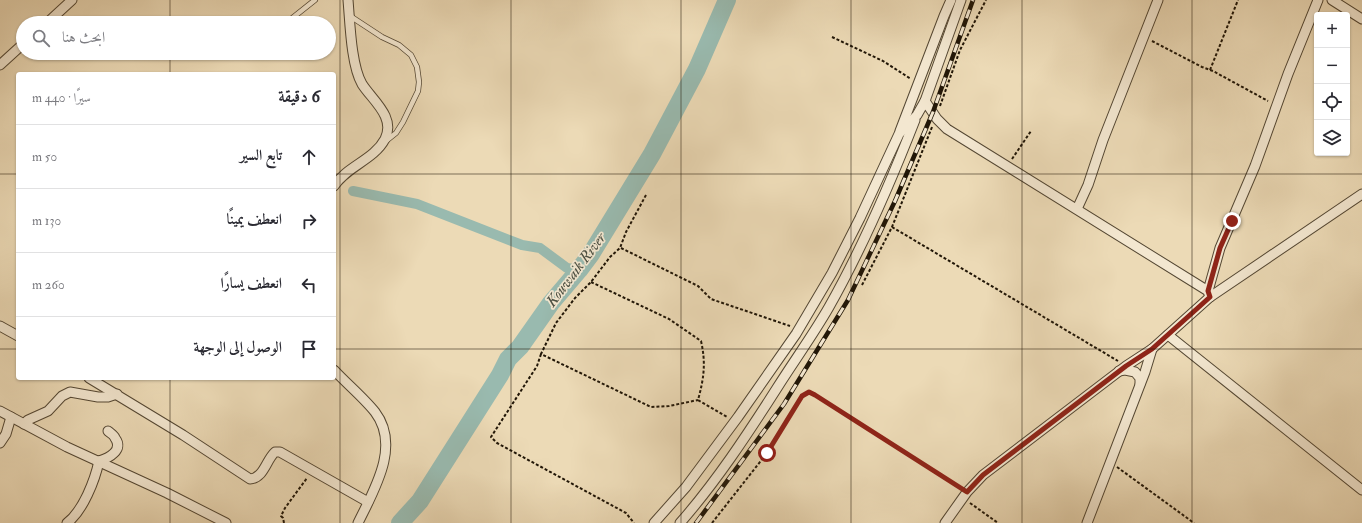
<!DOCTYPE html>
<html lang="ar">
<head>
<meta charset="utf-8">
<style>
  body { margin:0; font-family:"IM FELL Double Pica",Amiri,serif; background:#f2f2f3; color:#2b2b33; direction:rtl }
  .controls { position:absolute; right:12px; top:12px; display:grid; overflow:hidden; border-radius:4px; box-shadow:0 1px 3px #0004 }
  .controls button { width:36px; height:36px; display:grid; place-items:center; padding:0; border:0; border-bottom:1px solid #e1e1e2; background:#fff; color:#2b2b33; font:20px sans-serif }
  .stop { position:absolute; width:12px; height:12px; margin:-9px; border:3px solid #8f2418; border-radius:50%; background:#fff }
  .stop.end { background:#8f2418; border-color:#fff; box-shadow:0 1px 4px #0008 }
  .list { margin:0; padding:0; list-style:none }
  h2 { display:flex; justify-content:space-between; align-items:center; height:52px; margin:0; padding:0 16px; font-size:17px }
  h2 small { font-size:13px; font-weight:400; color:#7c7c81 }
  .list li { display:grid; grid-template-columns:26px 1fr auto; gap:12px; align-items:center; box-sizing:border-box; height:64px; padding:0 16px; border-top:1px solid #e1e1e2 }
  .list b { display:block; font-size:15px; white-space:nowrap }
  .list em { font-size:13px; font-style:normal; color:#7c7c81 }
  .icon { flex:none; width:22px; height:22px; fill:none; stroke:currentColor; stroke-width:2; stroke-linecap:round; stroke-linejoin:round }
  .map { position:relative; flex:none; width:1362px; height:523px; overflow:hidden; direction:ltr }
  .search { position:absolute; background:#fff; box-shadow:0 1px 3px #0004; left:16px; top:16px; width:320px; height:44px; display:flex; align-items:center; gap:10px; box-sizing:border-box; padding:0 14px; border-radius:22px; color:#7c7c81; font-size:15px }
  .panel { position:absolute; background:#fff; box-shadow:0 1px 3px #0004; left:16px; top:72px; width:320px; height:308px; border-radius:4px; direction:rtl }
  .map>svg:first-child { display:block }
</style>
</head>
<body>
<div class="map">
<svg width="1362" height="523" viewBox="0 0 1362 523">
  <rect width="100%" height="100%" fill="#ecdab6"/>
  <filter id="stains"><feTurbulence type="fractalNoise" baseFrequency=".005" numOctaves="4"/><feColorMatrix values="0 0 0 0 .2 0 0 0 0 .09 0 0 0 0 .02 0 0 0 .5 -.17"/></filter>
  <radialGradient id="worn" r=".72"><stop offset=".6" stop-color="#630" stop-opacity="0"/><stop offset="1" stop-color="#630" stop-opacity=".3"/></radialGradient>
  <g fill="none" stroke-linecap="round" stroke-linejoin="round">
    <!-- canal -->
    <path stroke="#99baaf" stroke-width="10" d="M353,191L417,204L522,245L540,248L567,268L579,270"/>
    <!-- river -->
    <path stroke="#99baaf" stroke-width="18" d="M400,523L420,501L500,375L508,359L520,347L551,303L579,270L591,254L652,154L697,69L727,0"/>
    <defs>
      <g id="lane">
        <path d="M350,16L382,37L399,45L411,55L417,67L419,82L418,91L403,122L396,133L386,141"/>
        <path d="M286,23L315,0"/>
      </g>
      <g id="street">
        <path d="M1332,0L1362,19"/>
        <path d="M47,23L72,0"/>
        <path d="M0,65L23,44"/>
        <path d="M925,101L961,0"/>
        <path d="M900,131L944,16L951,0"/>
        <path d="M334,186C347,166 374,160 385,139C396,117 372,100 362,84C351,65 350,22 348,0"/>
        <path d="M1077,209L1088,185L1103,140L1158,0"/>
        <path d="M1208,291L1220,248L1255,166L1288,74L1318,0"/>
        <path d="M0,326L18,336"/>
        <path d="M1168,335L1362,490"/>
        <path d="M334,370C346,383 364,398 375,412C401,446 374,490 358,523"/>
        <path d="M1119,371L1125,370L1135,372L1140,378V384"/>
        <path d="M89,378L183,435L250,479C264,478 266,460 275,452H280L368,502"/>
        <path d="M0,411L67,447L167,493L226,523"/>
        <path d="M24,424L28,420L48,411L62,396L70,392L98,397H108L117,394"/>
        <path d="M0,443L6,434L11,417"/>
        <path d="M99,461C109,458 124,450 115,438C114,435 110,433 108,431"/>
        <path d="M67,523C83,511 95,480 99,461"/>
        <path d="M654,523L686,487L738,417L796,334L832,273L860,218L899,134L917,115L925,101L937,119L947,129L1208,291L1210,297"/>
        <path d="M680,523C716,482 747,435 777,388C794,361 813,335 829,307C863,247 890,184 915,120"/>
        <path d="M945,523L967,492L983,475L1126,366L1152,349L1210,297L1362,194"/>
        <path d="M1087,523L1145,372L1152,349"/>
      </g>
    </defs>
    <!-- lane casing -->
    <use href="#lane" stroke="#544733" stroke-width="6"/>
    <!-- street casing -->
    <use href="#street" stroke="#544733" stroke-width="11"/>
    <!-- path -->
    <g stroke="#211607" stroke-width="2" stroke-dasharray="3 2" stroke-linecap="butt">
      <path d="M832,37L883,61L911,79"/>
      <path d="M1152,41L1202,67L1213,71L1268,101"/>
      <path d="M1210,70L1238,0"/>
      <path d="M940,106L960,50L986,0"/>
      <path d="M1012,159L1031,131"/>
      <path d="M646,195L626,232L620,248L610,257L591,282L575,298L556,323L541,354L651,407L669,406L698,400"/>
      <path d="M892,227L1118,361"/>
      <path d="M621,248L698,286L711,299L790,326"/>
      <path d="M591,282L669,319L701,341C706,363 704,378 698,400L727,417"/>
      <path d="M862,285L892,227L932,127"/>
      <path d="M541,354L537,366L491,437L497,443L626,513L634,523"/>
      <path d="M1117,467L1194,523"/>
      <path d="M970,503L998,523"/>
      <path d="M284,523L283,518L281,516L285,508L307,478"/>
      <path d="M712,523L767,453L802,396L809,392L815,395L959,487"/>
    </g>
    <!-- lane -->
    <use href="#lane" stroke="#f3e7d0" stroke-width="4.5"/>
    <!-- street -->
    <use href="#street" stroke="#f3e7d0" stroke-width="9"/>
    <defs>
      <path id="rail" d="M696,523L784,404L848,300L895,201L933,112L973,0"/>
    </defs>
    <!-- rail casing -->
    <use href="#rail" stroke="#211607" stroke-width="4.5"/>
    <!-- rail -->
    <use href="#rail" stroke="#f3e7d0" stroke-width="3" stroke-dasharray="9" stroke-linecap="butt"/>
  </g>
  <g fill="none" stroke-linecap="round" stroke-linejoin="round">
    <!-- route -->
    <path stroke="#8f2418" stroke-width="5" d="M767,453L802,396L809,392L815,395L967,492L983,475L1126,366L1152,349L1210,297L1208,291L1220,248L1232,221"/>
  </g>
  <!-- grid -->
  <path fill="none" stroke="#211607" stroke-width="1" stroke-opacity="0.55" d="M170,0V23M340,0V523M511,0V523M681,0V523M851,0V523M1022,0V523M1192,0V523M170,53V74M0,174H18M334,174H1362M0,349H18M334,349H1362M170,378V523"/>
  <g text-anchor="middle" dominant-baseline="central" stroke-width="3.5" stroke-linejoin="round" paint-order="stroke">
    <!-- water labels -->
    <g font-size="15" font-style="italic" fill="#4b4f42" stroke="#f3e7d0">
      <text transform="translate(576 270) rotate(-53)">Kouwaik River</text>
    </g>
  </g>
  <rect width="100%" height="100%" filter="url(#stains)"/>
  <rect width="100%" height="100%" fill="url(#worn)"/>
</svg>
<div class="controls">
<button>+</button>
<button>−</button>
<button><svg class="icon" aria-label="locate" viewBox="0 0 24 24"><circle cx="12" cy="12" r="6"/><path d="M12 2v4M12 18v4M2 12h4M18 12h4"/></svg></button>
<button><svg class="icon" aria-label="layers" viewBox="0 0 24 24"><path d="M12 4l9 5-9 5-9-5zM3 14l9 5 9-5"/></svg></button>
</div>
<div class="stop" style="left:767px;top:453px"></div>
<div class="stop end" style="left:1232px;top:221px"></div>
<div class="search"><svg class="icon" aria-label="search" viewBox="0 0 24 24"><circle cx="10" cy="10" r="6"/><path d="M15 15l6 6"/></svg>ابحث هنا</div>
<section class="panel">
<h2>6 دقيقة<small>سيرًا · 440 m</small></h2>
<ul class="list">
<li><svg class="icon" aria-label="ahead" viewBox="0 0 24 24"><path d="M12 20V5M6 11l6-6 6 6"/></svg><div><b>تابع السير</b></div><em>50 m</em></li>
<li><svg class="icon" aria-label="right" viewBox="0 0 24 24"><path d="M7 20v-9h11M14 6l5 5-5 5"/></svg><div><b>انعطف يمينًا</b></div><em>130 m</em></li>
<li><svg class="icon" aria-label="left" viewBox="0 0 24 24"><path d="M17 20v-9H6M10 6l-5 5 5 5"/></svg><div><b>انعطف يسارًا</b></div><em>260 m</em></li>
<li><svg class="icon" aria-label="arrive" viewBox="0 0 24 24"><path d="M6 21V4h12l-3 4 3 4H6"/></svg><div><b>الوصول إلى الوجهة</b></div></li>
</ul>
</section>
</div>
</body>
</html>
